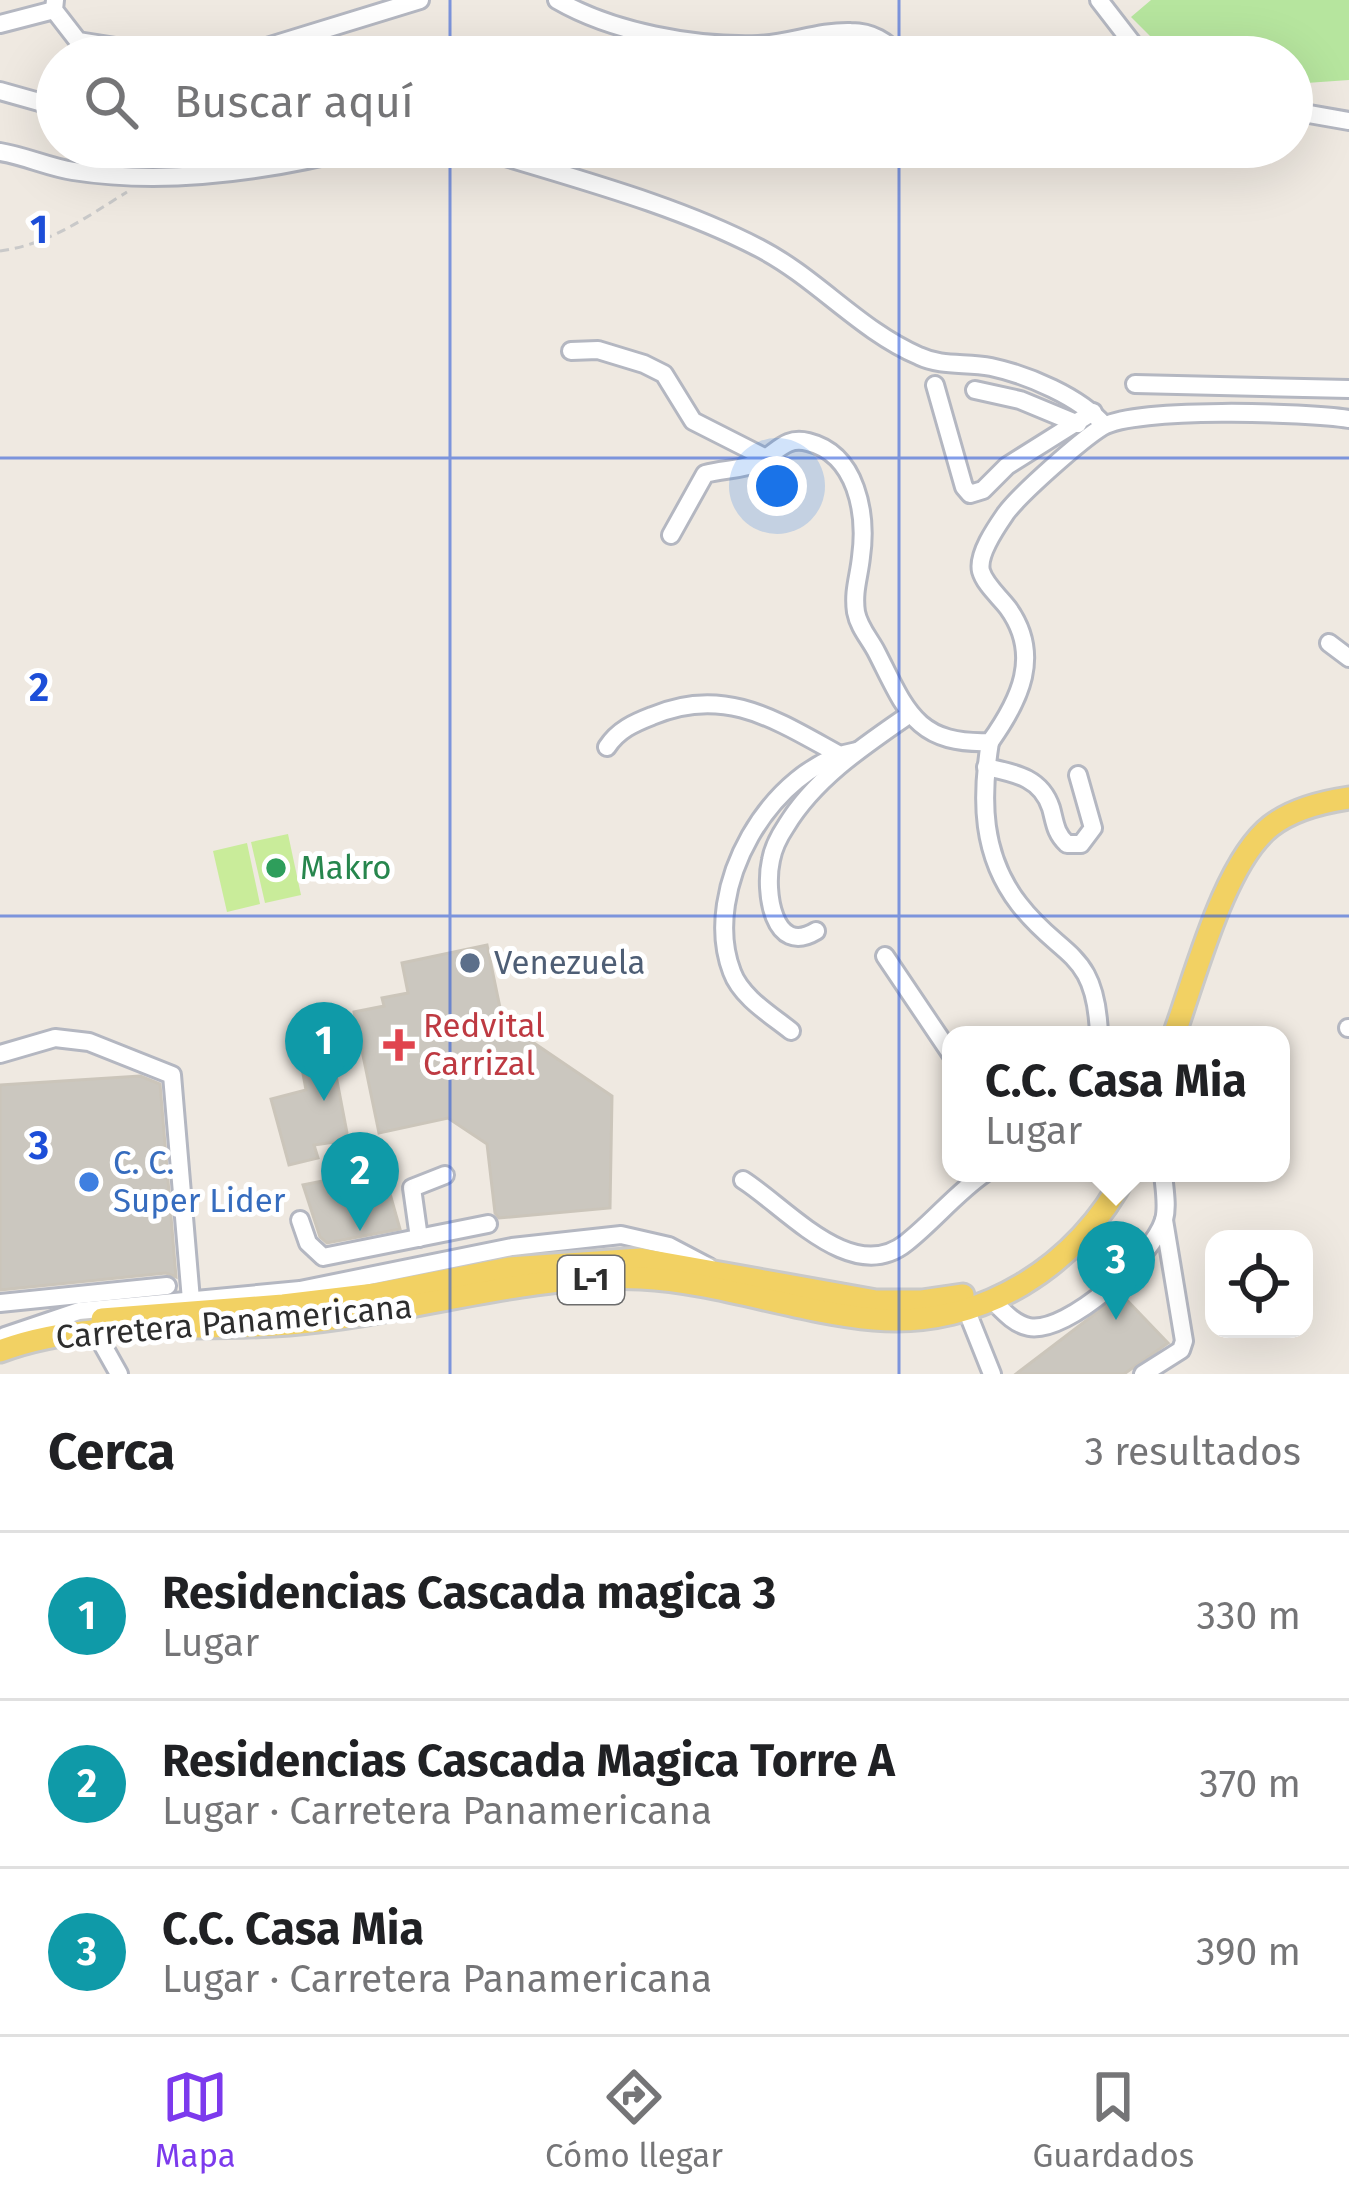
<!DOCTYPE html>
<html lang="es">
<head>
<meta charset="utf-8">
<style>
  body { margin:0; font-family:"Fira Sans",sans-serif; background:#f2f2f2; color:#202124 }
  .controls { position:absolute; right:36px; bottom:36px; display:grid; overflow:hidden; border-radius:24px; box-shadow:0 12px 48px #0002 }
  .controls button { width:108px; height:108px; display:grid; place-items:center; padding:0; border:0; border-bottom:3px solid #e0e0e0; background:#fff; color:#202124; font:60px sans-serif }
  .you { position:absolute; left:777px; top:486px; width:42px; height:42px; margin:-30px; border:9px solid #fff; border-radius:50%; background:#1a73e8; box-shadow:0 0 0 18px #1a73e833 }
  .badge { display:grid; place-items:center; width:78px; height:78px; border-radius:50%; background:#7c3aed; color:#fff; font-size:39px; font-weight:700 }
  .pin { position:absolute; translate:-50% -99px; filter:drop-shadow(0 3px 6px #0008) }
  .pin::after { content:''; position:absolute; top:63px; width:42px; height:36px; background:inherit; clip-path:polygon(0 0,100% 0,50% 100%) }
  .popup { position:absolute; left:942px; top:1026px; width:348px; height:156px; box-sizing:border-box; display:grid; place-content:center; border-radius:24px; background:#fff; filter:drop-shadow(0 3px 9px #0005); font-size:39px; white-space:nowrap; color:#757577 }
  .popup b { font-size:45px; color:#202124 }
  .popup::after { content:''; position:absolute; left:50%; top:100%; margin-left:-24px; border:24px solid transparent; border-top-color:#fff }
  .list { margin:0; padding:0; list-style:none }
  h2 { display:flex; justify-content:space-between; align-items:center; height:156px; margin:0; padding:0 48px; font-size:51px }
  h2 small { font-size:39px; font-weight:400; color:#757577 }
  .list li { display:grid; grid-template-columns:78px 1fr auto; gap:36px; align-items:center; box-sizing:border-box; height:168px; padding:0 48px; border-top:3px solid #e0e0e0 }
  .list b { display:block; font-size:45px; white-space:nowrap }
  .list p { margin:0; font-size:39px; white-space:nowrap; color:#757577 }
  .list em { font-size:39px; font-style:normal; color:#757577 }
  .icon { flex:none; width:66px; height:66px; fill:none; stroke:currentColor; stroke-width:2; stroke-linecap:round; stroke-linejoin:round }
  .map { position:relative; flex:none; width:1349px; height:1374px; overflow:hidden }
  .search { position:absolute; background:#fff; box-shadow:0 12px 48px #0002; left:36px; right:36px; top:36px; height:132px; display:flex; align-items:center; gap:30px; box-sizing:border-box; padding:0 42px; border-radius:66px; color:#757577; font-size:45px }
  .sheet { height:660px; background:#fff }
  nav { display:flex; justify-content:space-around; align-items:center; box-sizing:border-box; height:168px; border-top:3px solid #e0e0e0; background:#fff; font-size:33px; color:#757577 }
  nav a { display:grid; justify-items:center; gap:6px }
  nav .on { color:#7c3aed }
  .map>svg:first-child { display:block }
</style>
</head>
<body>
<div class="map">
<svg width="1349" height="1374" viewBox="0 0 1349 1374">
  <rect width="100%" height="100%" fill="#efe9e1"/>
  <!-- green -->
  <path fill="#b6e59e" d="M1151,0H1349V80L1292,84V57L1170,56L1131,17Z"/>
  <!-- pitch -->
  <g fill="#c9ec9a">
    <path d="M288,834L301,895L265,903L251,842Z"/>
    <path d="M247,843L260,904L227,912L213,851Z"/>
  </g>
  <!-- building -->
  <g fill="#cbc7bf" stroke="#cbc5ba" stroke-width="3">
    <path d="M487,945L503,1022L612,1096L610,1208L499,1218L495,1213L487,1144L448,1118L379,1133L354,1012L384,1006L382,998L408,993L402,963Z"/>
    <path d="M334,1065L347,1133L341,1141L314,1145L318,1158L289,1165L271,1099L306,1090L302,1068Z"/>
    <path d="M140,1076L160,1084L176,1277L166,1273L0,1290V1085Z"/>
    <path d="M383,1169L400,1229L327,1243L320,1237L303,1185Z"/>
    <path d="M1121,1294L1168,1343L1124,1374H1016Z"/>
  </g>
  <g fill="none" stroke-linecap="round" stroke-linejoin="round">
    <defs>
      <g id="minor">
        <path d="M55,0L54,10L78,41L179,57"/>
        <path d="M557,0C612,32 694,47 758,45C789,44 819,31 851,32C871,32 888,41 899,57"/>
        <path d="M1099,0L1143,57"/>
        <path d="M0,24L54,10"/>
        <path d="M202,57L257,50L420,0"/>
        <path d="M0,91L57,107"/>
        <path d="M1292,111L1349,121"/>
        <path d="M473,147C568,177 670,202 759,248C817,278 859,330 919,356C942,367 966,362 991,367C1028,375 1080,397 1104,425"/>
        <path d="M940,147L943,155"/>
        <path d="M0,152C25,156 48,167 73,171C168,186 270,171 362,147"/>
        <path d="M571,351L598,350L644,364L664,374L693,421L766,458"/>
        <path d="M1135,384L1349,389"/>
        <path d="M935,385L964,487L970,494L983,490L1007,466L1093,412"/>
        <path d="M975,390L1020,400L1078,424"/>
        <path d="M671,535L705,474C723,469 743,470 759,462C777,453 785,436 808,442C857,454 867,514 861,557C859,577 853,591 856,612C859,628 870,639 877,653C906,710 916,745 990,742C1020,700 1042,655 1008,608C1000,597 985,585 981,571C977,554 997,526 1006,513C1021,493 1081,440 1102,427C1134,407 1307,412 1349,419"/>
        <path d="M1329,643L1349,658"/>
        <path d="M990,742C981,799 981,855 1019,904C1061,959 1096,949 1099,1035"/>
        <path d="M607,747C618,730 634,723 652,716C724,685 776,720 838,754"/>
        <path d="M986,767C1014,773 1041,777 1051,808C1055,822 1055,833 1067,844H1081L1093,828L1078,775"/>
        <path d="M816,931C773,957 764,891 771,860C773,849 780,835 786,826C815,778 865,745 910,714"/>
        <path d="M885,956L951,1054"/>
        <path d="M1348,1028H1349"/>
        <path d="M791,1031C771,1015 741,997 732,972C700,889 771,766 857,751"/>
        <path d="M0,1054L55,1038L89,1042L172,1075L191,1300"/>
        <path d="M743,1180C787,1208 852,1286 906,1243C934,1221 956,1193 985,1173"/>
        <path d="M300,1220L308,1243L323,1257L488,1224"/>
        <path d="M419,1238L412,1188L445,1175"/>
        <path d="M992,1300C1003,1311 1014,1324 1029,1327C1068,1334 1153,1256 1164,1220C1168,1206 1164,1187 1163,1173"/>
        <path d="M0,1303L167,1286"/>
        <path d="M966,1309L992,1374"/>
        <path d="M96,1333L119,1374"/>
        <path d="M5,1336L79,1311L300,1290L512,1247L621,1235L669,1246L709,1267"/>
        <path d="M1143,1374L1181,1350L1184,1341L1164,1220"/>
      </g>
      <g id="major">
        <path d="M1174,1035C1195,978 1224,862 1271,826C1293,809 1322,802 1349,798"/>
        <path d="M102,1319L283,1305L375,1294L509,1268L641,1259L876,1301H922L963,1295"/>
        <path d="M0,1351C90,1317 195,1332 289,1324C406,1315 522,1273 641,1278C719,1282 796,1312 874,1319C980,1329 1079,1266 1126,1173"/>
      </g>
    </defs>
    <!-- minor casing -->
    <use href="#minor" stroke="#b4b7c1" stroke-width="22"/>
    <!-- major casing -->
    <use href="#major" stroke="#c9c9c9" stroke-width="27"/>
    <!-- path -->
    <path stroke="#c9c9c9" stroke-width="3" stroke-dasharray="9 6" stroke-linecap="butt" d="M0,251C50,244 85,218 127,192"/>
    <!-- minor -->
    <use href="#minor" stroke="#fff" stroke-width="16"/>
    <!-- major -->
    <use href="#major" stroke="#f2d163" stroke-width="21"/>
  </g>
  <!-- grid -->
  <path fill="none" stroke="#1d4ed8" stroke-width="3" stroke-opacity="0.55" d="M450,0V57M899,0V57M450,147V1374M899,147V1374M0,458H1349M0,916H1349"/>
  <!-- markers -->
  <circle fill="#2e9e5b" stroke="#fff" stroke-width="4.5" cx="276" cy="868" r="12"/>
  <circle fill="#5c6f8a" stroke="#fff" stroke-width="4.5" cx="470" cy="963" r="12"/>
  <path fill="#e0444e" stroke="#fff" stroke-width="4.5" d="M393 1027h12v12h12v12h-12v12h-12v-12h-12v-12h12z"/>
  <circle fill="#3f7fe0" stroke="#fff" stroke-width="4.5" cx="89" cy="1182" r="12"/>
  <g text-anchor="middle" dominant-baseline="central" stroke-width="10" stroke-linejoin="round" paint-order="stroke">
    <!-- shield labels -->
    <rect fill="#fff" stroke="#6d6d6d" stroke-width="3" x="558" y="1256" width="66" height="48" rx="9"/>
    <g font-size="30" font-weight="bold" fill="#2e2e2e">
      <text x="591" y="1280">L-1</text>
    </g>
    <!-- leisure labels -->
    <g font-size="33" fill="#27864d" stroke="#fff" text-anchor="start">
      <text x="300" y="868">Makro</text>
    </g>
    <!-- service labels -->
    <g font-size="33" fill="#4e5e75" stroke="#fff" text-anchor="start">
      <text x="494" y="963">Venezuela</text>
    </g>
    <!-- health labels -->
    <g font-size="33" fill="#be3a42" stroke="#fff" text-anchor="start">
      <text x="423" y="1026">Redvital<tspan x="423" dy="38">Carrizal</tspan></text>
    </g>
    <!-- shop labels -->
    <g font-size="33" fill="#366cbe" stroke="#fff" text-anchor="start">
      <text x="113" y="1163">C. C.<tspan x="113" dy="38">Super Lider</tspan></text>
    </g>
    <!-- street labels -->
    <g font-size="33" fill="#2e2e2e" stroke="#fff">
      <text transform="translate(234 1322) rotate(-5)">Carretera Panamericana</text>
    </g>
  </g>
  <g font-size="39" text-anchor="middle" font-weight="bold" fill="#1d4ed8" stroke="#fff" stroke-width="10" stroke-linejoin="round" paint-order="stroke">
    <text x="39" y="243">1</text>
    <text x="39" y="701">2</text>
    <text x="39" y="1159">3</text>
  </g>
</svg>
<div class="controls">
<button><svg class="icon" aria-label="locate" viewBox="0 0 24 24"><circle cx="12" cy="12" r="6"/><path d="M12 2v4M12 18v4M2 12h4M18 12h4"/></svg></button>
</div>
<div class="you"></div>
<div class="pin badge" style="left:324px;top:1101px;background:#0f9aa8">1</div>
<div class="pin badge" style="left:360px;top:1231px;background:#0f9aa8">2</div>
<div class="pin badge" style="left:1116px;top:1320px;background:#0f9aa8">3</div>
<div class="popup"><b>C.C. Casa Mia</b>Lugar</div>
<div class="search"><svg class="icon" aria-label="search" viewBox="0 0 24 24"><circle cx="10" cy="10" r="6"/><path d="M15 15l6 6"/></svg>Buscar aquí</div>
</div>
<section class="sheet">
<h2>Cerca<small>3 resultados</small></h2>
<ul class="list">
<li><span class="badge" style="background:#0f9aa8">1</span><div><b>Residencias Cascada magica 3</b><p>Lugar</p></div><em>330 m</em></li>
<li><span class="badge" style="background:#0f9aa8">2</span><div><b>Residencias Cascada Magica Torre A</b><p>Lugar · Carretera Panamericana</p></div><em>370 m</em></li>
<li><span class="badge" style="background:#0f9aa8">3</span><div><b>C.C. Casa Mia</b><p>Lugar · Carretera Panamericana</p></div><em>390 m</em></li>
</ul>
</section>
<nav>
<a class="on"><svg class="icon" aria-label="map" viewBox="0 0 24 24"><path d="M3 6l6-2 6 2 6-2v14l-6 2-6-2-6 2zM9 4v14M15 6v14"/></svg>Mapa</a>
<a><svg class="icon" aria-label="directions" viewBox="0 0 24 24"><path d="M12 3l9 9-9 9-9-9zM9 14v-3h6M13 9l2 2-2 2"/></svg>Cómo llegar</a>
<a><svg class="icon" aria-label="saved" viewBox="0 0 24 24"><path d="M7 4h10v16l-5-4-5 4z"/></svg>Guardados</a>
</nav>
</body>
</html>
